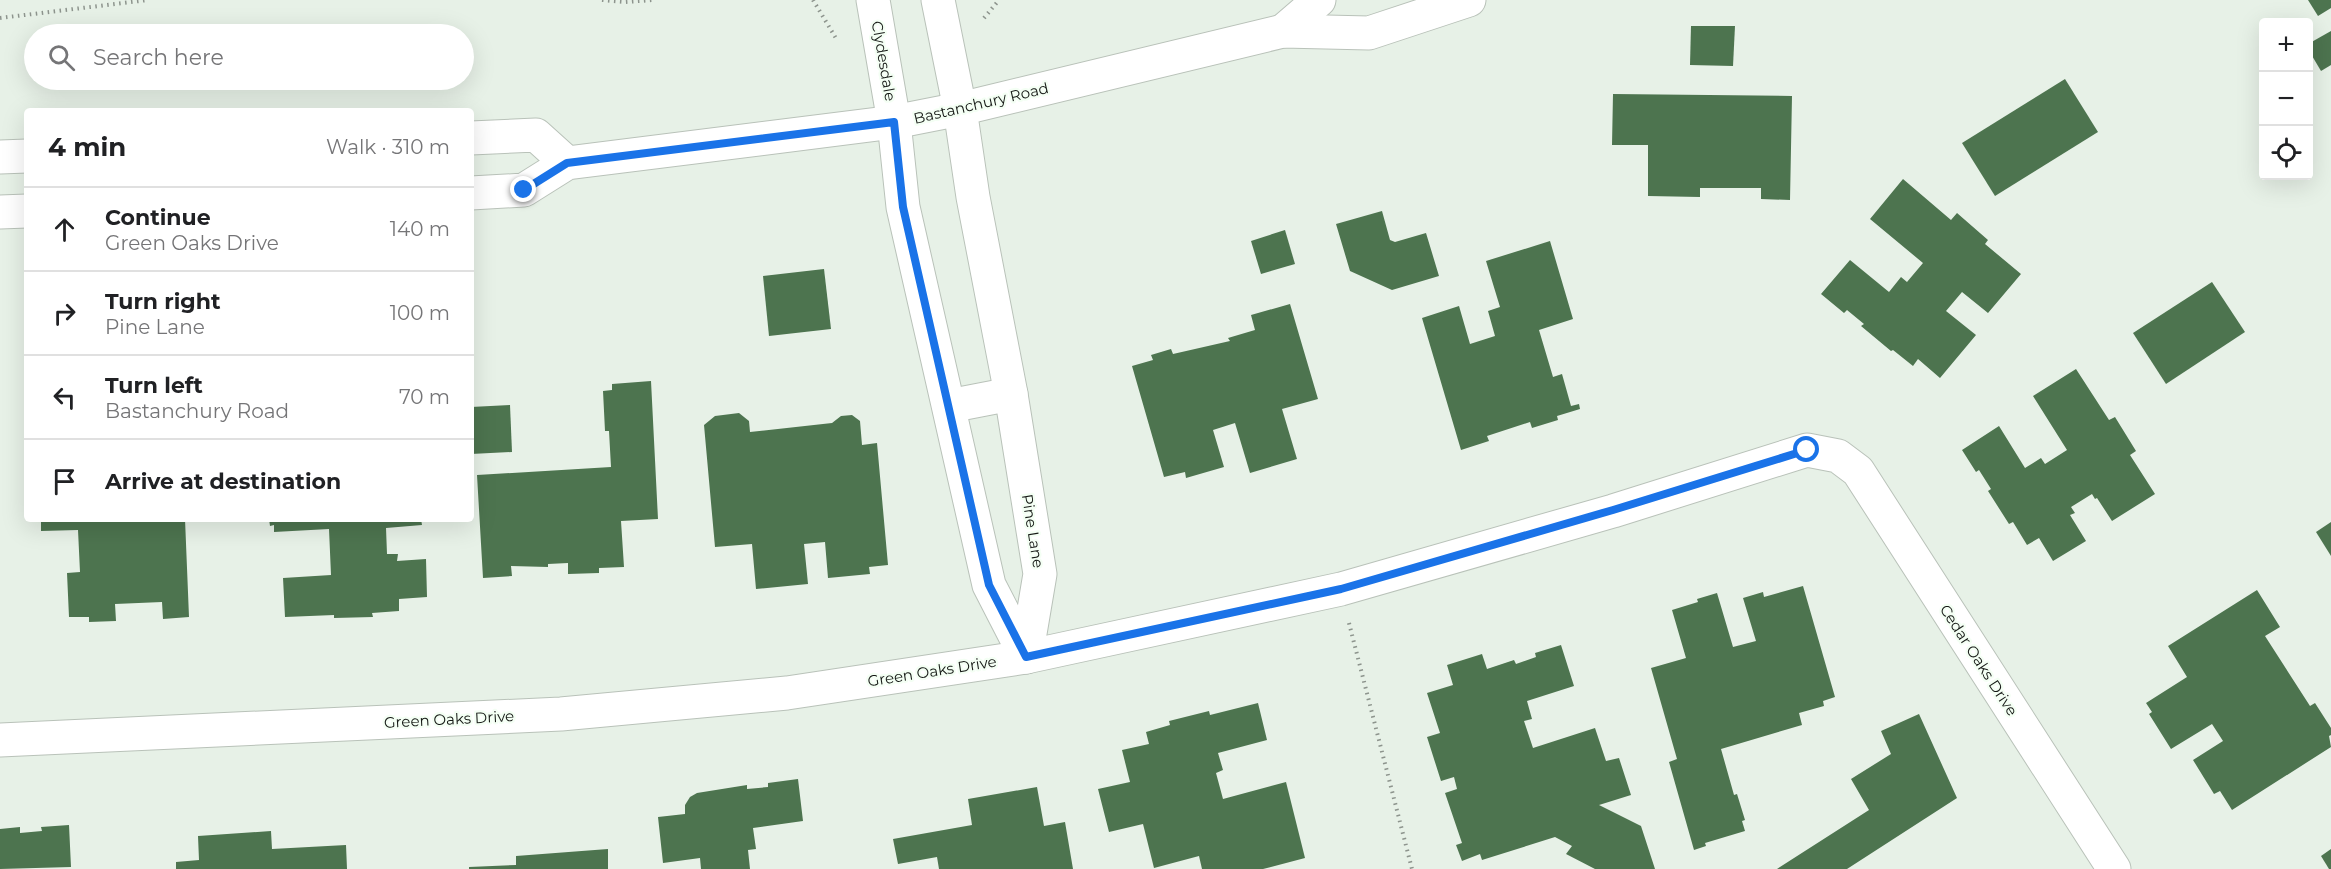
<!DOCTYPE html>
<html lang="en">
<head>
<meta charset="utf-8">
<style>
  body { margin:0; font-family:Montserrat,sans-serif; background:#f6f6f6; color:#202124 }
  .controls { position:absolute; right:18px; top:18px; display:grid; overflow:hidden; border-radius:6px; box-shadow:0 6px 24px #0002 }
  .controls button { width:54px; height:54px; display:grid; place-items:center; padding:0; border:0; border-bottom:2px solid #e0e0e0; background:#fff; color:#202124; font:30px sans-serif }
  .stop { position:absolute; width:18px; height:18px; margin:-14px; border:4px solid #1a73e8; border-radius:50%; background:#fff }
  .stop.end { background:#1a73e8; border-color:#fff; box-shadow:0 2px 6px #0008 }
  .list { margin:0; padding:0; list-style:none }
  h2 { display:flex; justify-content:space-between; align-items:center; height:78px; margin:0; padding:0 24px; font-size:26px }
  h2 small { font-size:20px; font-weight:400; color:#757577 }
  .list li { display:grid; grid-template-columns:39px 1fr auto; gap:18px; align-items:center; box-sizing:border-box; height:84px; padding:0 24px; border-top:2px solid #e0e0e0 }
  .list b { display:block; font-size:22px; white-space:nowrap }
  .list p { margin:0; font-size:20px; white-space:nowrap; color:#757577 }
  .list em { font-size:20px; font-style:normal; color:#757577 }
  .icon { flex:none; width:33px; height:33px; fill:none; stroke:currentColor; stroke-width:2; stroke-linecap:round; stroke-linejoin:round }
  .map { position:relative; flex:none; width:2331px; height:869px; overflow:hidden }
  .search { position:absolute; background:#fff; box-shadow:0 6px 24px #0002; left:24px; top:24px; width:450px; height:66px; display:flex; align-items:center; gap:15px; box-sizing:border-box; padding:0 21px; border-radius:33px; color:#757577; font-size:22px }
  .panel { position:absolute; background:#fff; box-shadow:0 6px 24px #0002; left:24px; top:108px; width:450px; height:414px; border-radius:6px }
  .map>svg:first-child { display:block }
</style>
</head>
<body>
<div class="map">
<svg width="2331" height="869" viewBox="0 0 2331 869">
  <rect width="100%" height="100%" fill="#e7f1e7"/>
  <!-- building -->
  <g fill="#4d744f">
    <path d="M2308,0H2331V8L2318,16Z"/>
    <path d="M1691,26H1735L1733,66L1690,65Z"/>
    <path d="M2331,31V65L2321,71L2308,49V44Z"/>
    <path d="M2065,79L2098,132L1995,196L1962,143Z"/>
    <path d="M1613,94L1792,96L1790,200L1761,199V188H1700V197L1648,196V145H1612Z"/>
    <path d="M1903,179L1951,220L1957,213L1988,240L1985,244L2021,274L1988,313L1962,292L1946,311L1976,335L1940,378L1918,359L1913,366L1893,350L1891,351L1861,326L1864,324L1847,310L1844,313L1821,294L1850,260L1889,292L1901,277L1907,282L1923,263L1870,219Z"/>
    <path d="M1382,211L1390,240L1395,242L1426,233L1439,276L1392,290L1350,271L1336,224Z"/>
    <path d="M1285,230L1295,264L1261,274L1251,241Z"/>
    <path d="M1550,241L1573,319L1539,330L1553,377L1562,374L1571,406L1579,404L1580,409L1557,416L1558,420L1532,428L1530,422L1487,436L1489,441L1461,450L1422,318L1459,306L1470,344L1495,336L1488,311L1500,307L1486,261Z"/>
    <path d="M824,269L831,329L769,336L763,276Z"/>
    <path d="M2212,282L2245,332L2166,384L2133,333Z"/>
    <path d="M1290,304L1318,399L1282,409L1297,459L1250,473L1235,423L1213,430L1224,467L1186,478L1185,472L1164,477L1132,366L1153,360L1151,355L1171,349L1173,354L1230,341L1228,338L1255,330L1251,315Z"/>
    <path d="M2076,369L2109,420L2115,417L2136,451L2130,455L2155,494L2112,521L2097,498L2095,499L2092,494L2071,507L2075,513L2070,515L2086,541L2053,561L2039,538L2027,545L2013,522L2009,524L1988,491L1991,489L1979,470L1976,472L1962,450L1999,426L2025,468L2041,458L2045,464L2067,450L2033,396Z"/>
    <path d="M651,381L658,519L621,521L624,567L599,568V573L568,574V563L548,564V567L511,566L512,576L483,578L477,475L611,467L609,431H605L603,391L612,390V384Z"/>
    <path d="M510,405L512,452L471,454V407Z"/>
    <path d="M739,413L749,421L750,432L832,423L841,416L852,415L860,421L862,445L877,443L888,565L869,567L870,574L828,578L825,542L804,544L808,584L756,589L752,544L715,547L704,425L715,416Z"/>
    <path d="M41,519H185L189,617L163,619L162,602L115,604L116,621L89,622V617H69L67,573L80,572L78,530L41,531Z"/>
    <path d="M269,519H421L422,525L386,528L387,554H398L397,561L426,559L427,597L399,599V611L372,613L373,617L334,618V615L285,617L283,578L331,575L329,529L274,532V525L270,526Z"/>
    <path d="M2331,522V556L2316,532Z"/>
    <path d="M1803,586L1835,697L1823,701L1824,706L1799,713L1802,725L1721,749L1734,795L1737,794L1745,820L1742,821L1745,831L1705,843L1706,846L1694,850L1669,762L1677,759L1651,668L1686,658L1672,610L1698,602L1697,599L1717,593L1733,647L1756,641L1743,598L1763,592L1764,597Z"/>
    <path d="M2257,590L2280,627L2265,636L2310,706L2315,703L2331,728V735L2329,736L2331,747L2232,810L2220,791L2214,794L2193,760L2223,741L2212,724L2171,749L2149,714L2152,712L2146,703L2187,677L2168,646Z"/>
    <path d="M1561,645L1574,686L1527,701L1532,719L1524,721L1533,748L1595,728L1606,761L1619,758L1631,795L1599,805L1641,826L1655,869H1595L1566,854L1572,846L1555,837L1482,860L1480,854L1462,861L1456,845L1462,843L1445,793L1457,789L1454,777L1441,781L1427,737L1440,733L1427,693L1453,685L1447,665L1482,654L1487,669L1514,660L1516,664L1536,657L1535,653Z"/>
    <path d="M1258,703L1267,740L1218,753L1223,770L1216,773L1223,799L1286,782L1305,858L1263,869H1202L1199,856L1154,868L1143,824L1109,832L1098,789L1130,782L1122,750L1149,744L1146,732L1170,725L1169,721L1209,711L1210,715Z"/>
    <path d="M1919,714L1957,798L1847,869H1777L1869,810L1851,779L1891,754L1881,731Z"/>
    <path d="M798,779L803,821L753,828L756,849L748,850L750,869H701L700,858L663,863L658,817L685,814V805L690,797L697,793L747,785V789L768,787V783Z"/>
    <path d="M1037,787L1044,826L1065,822L1073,869H939L937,857L898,864L893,839L972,825L968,799Z"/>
    <path d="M69,825L71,867L0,869V829L20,827V833L42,831L41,827Z"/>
    <path d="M271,831L272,849L346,845L347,869H176V862L199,860L198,836Z"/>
    <path d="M608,849V869H469V867L516,865V856Z"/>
    <path d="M2331,849V869H2329L2321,856Z"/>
  </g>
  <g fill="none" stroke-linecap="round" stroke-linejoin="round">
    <defs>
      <g id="minor">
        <path d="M873,0L894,122L903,207L989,585L1026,657"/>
        <path d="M938,0L960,109L973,197L1011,394L1040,574L1026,657"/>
        <path d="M949,406L1011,394"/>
        <path d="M0,740L561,714L787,693L1026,657L1341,589L1613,511L1807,450L1838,456L1858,471L2114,869"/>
      </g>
      <g id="major">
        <path d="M1283,31L1319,0"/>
        <path d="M471,138L536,135L567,163"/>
        <path d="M0,157L27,156"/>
        <path d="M471,193L524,190L567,163L894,122L960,109L1283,31L1369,33L1469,0"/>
        <path d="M0,212L27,211"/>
      </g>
    </defs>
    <!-- minor casing -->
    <use href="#minor" stroke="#b9c2b9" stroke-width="35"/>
    <!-- major casing -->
    <use href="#major" stroke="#b9c2b9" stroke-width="35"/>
    <!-- path -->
    <g stroke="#8d948d" stroke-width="4" stroke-dasharray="1.5 4.5" stroke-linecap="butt">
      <path d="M602,0L625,2L653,0"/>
      <path d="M813,0L837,40"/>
      <path d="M0,18L148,0"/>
      <path d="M984,18L999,0"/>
      <path d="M1349,623L1412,869"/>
    </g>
    <!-- minor -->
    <use href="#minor" stroke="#fff" stroke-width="33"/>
    <!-- major -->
    <use href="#major" stroke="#fff" stroke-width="33"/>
  </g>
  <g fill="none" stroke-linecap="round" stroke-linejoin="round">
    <!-- route -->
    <path stroke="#1a73e8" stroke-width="8" d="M524,190L567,163L894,122L903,207L989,585L1026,657L1341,589L1613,510L1807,450"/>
  </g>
  <g text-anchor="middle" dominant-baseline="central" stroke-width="4.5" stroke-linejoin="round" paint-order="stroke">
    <!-- street labels -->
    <g font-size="15" fill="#141814" stroke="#f4fff4">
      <text transform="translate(884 61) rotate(80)">Clydesdale</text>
      <text transform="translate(981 103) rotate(-13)">Bastanchury Road</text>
      <text transform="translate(1033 531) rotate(81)">Pine Lane</text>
      <text transform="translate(1979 660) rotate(57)">Cedar Oaks Drive</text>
      <text transform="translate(932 671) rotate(-9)">Green Oaks Drive</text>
      <text transform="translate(449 719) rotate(-3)">Green Oaks Drive</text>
    </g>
  </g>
</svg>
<div class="controls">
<button>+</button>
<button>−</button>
<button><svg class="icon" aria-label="locate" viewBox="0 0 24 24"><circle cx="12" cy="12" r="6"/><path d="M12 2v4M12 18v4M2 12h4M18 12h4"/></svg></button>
</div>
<div class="stop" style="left:1807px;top:450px"></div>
<div class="stop end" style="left:524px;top:190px"></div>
<div class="search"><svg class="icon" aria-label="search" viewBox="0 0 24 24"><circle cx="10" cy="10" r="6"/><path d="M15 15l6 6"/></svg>Search here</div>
<section class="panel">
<h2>4 min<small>Walk · 310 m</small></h2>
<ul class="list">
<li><svg class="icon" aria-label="ahead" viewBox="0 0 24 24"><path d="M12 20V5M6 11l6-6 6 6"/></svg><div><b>Continue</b><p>Green Oaks Drive</p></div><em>140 m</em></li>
<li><svg class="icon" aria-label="right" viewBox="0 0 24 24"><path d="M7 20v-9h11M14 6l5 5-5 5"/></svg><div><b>Turn right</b><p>Pine Lane</p></div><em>100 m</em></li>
<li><svg class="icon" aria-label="left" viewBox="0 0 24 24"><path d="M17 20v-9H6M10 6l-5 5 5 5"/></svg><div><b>Turn left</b><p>Bastanchury Road</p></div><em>70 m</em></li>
<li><svg class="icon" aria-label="arrive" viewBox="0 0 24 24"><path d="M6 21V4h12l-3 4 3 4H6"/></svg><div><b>Arrive at destination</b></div></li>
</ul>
</section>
</div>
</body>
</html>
